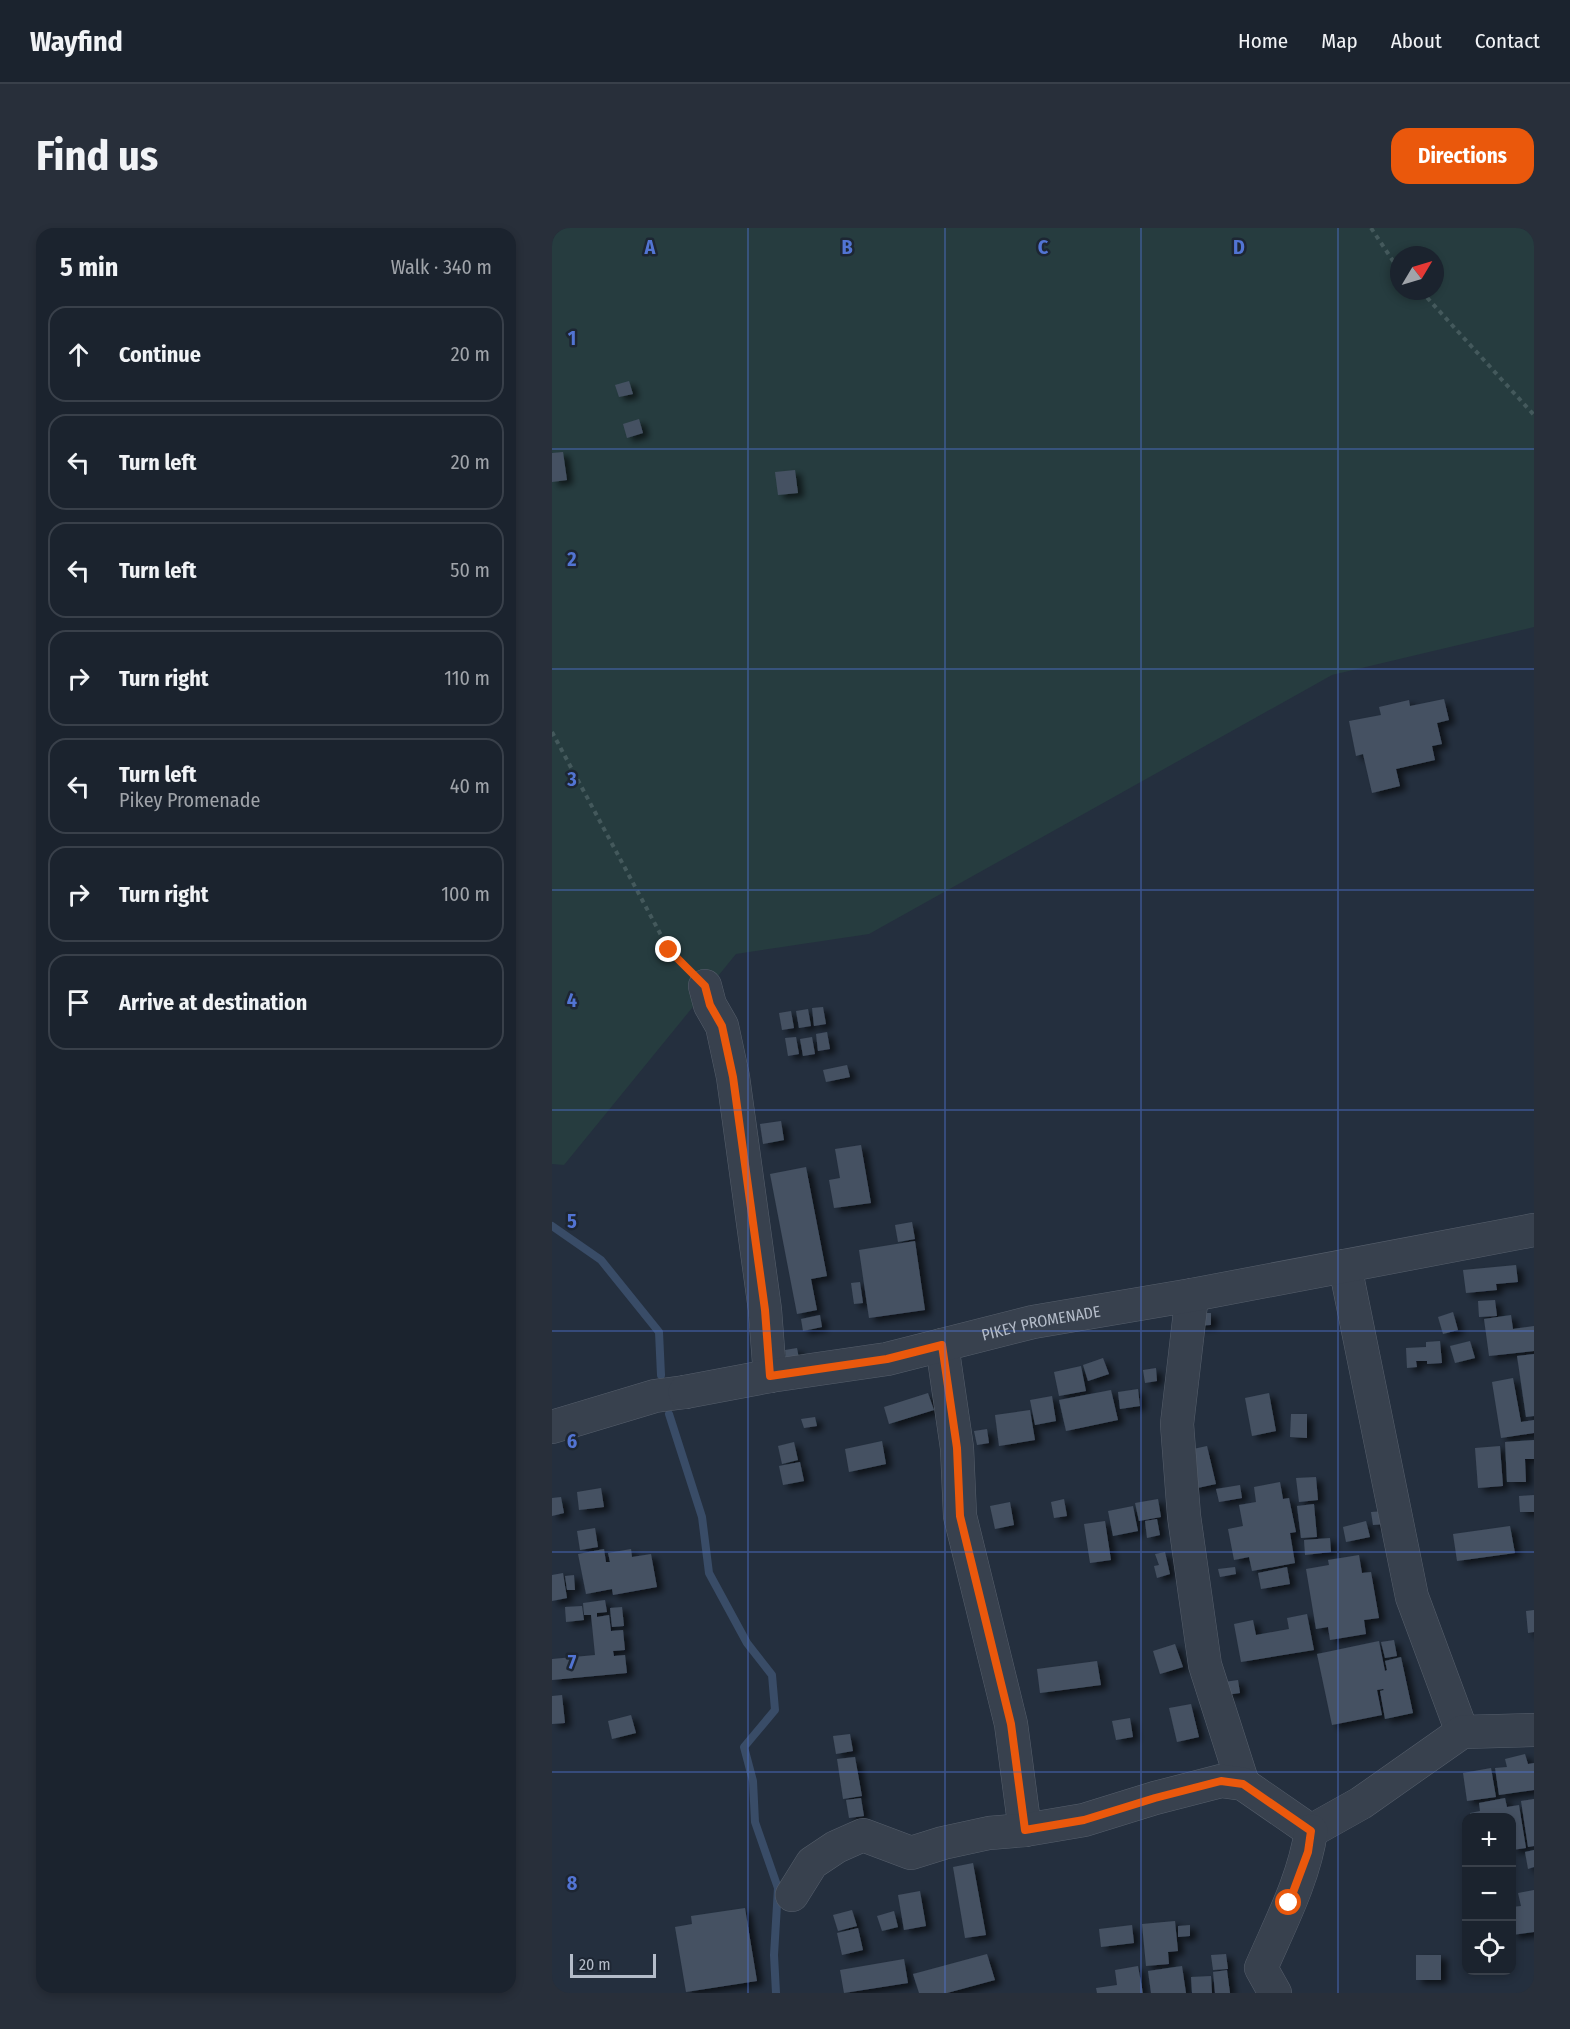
<!DOCTYPE html>
<html lang="en">
<head>
<meta charset="utf-8">
<style>
  body { margin:0; font-family:"Fira Sans Condensed",sans-serif; background:#282f3a; color:#f1f3f6 }
  .controls { position:absolute; right:18px; bottom:18px; display:grid; overflow:hidden; border-radius:12px; box-shadow:0 3px 9px #0003 }
  .controls button { width:54px; height:54px; display:grid; place-items:center; padding:0; border:0; border-bottom:2px solid #39404a; background:#1b232e; color:#f1f3f6; font:30px sans-serif }
  .compass { position:absolute; left:838px; top:18px; width:54px; height:54px; border-radius:50%; background:#1b232e; box-shadow:0 3px 9px #0003; rotate:52deg }
  .scale { position:absolute; left:18px; bottom:15px; width:86px; box-sizing:border-box; padding-left:6px; border:3px solid #b4bcc9; border-top:0; font-size:16px; line-height:21px; white-space:nowrap; color:#b4bcc9; -webkit-text-stroke:4px #1d2633; paint-order:stroke }
  .stop { position:absolute; width:18px; height:18px; margin:-14px; border:4px solid #ea580c; border-radius:50%; background:#fff }
  .stop.end { background:#ea580c; border-color:#fff; box-shadow:0 2px 6px #0008 }
  .list { margin:0; padding:0; list-style:none }
  h2 { display:flex; justify-content:space-between; align-items:center; height:78px; margin:0; padding:0 24px; font-size:26px }
  h2 small { font-size:20px; font-weight:400; color:#a0a4aa }
  .list li { display:grid; grid-template-columns:39px 1fr auto; gap:18px; align-items:center; box-sizing:border-box; height:96px; margin:0 12px 12px; padding:0 12px; border:2px solid #39404a; border-radius:18px }
  .list b { display:block; font-size:22px; white-space:nowrap }
  .list p { margin:0; font-size:20px; white-space:nowrap; color:#a0a4aa }
  .list em { font-size:20px; font-style:normal; color:#a0a4aa }
  .icon { flex:none; width:33px; height:33px; fill:none; stroke:currentColor; stroke-width:2; stroke-linecap:round; stroke-linejoin:round }
  .map { position:relative; flex:none; width:982px; height:1765px; overflow:hidden; border-radius:18px }
  header { display:flex; align-items:center; gap:36px; box-sizing:border-box; height:84px; padding:0 30px; background:#1b232e; border-bottom:2px solid #39404a }
  header strong { font-size:28px }
  nav { display:flex; gap:33px; margin-inline-start:auto; font-size:21px }
  .intro { display:flex; align-items:center; justify-content:space-between; box-sizing:border-box; height:144px; padding:0 36px }
  h1 { margin:0; font-size:42px }
  .button { padding:15px 27px; border-radius:18px; background:#ea580c; color:#fff; font-size:21px; font-weight:700 }
  main { display:flex; gap:36px; padding:0 36px }
  aside { flex:1; background:#1b232e; border-radius:18px; box-shadow:0 3px 9px #0003 }
  .map>svg:first-child { display:block }
</style>
</head>
<body>
<header>
<strong>Wayfind</strong>
<nav><a>Home</a><a>Map</a><a>About</a><a>Contact</a></nav>
</header>
<div class="intro"><h1>Find us</h1><a class="button">Directions</a></div>
<main>
<aside>
<h2>5 min<small>Walk · 340 m</small></h2>
<ul class="list">
<li><svg class="icon" aria-label="ahead" viewBox="0 0 24 24"><path d="M12 20V5M6 11l6-6 6 6"/></svg><div><b>Continue</b></div><em>20 m</em></li>
<li><svg class="icon" aria-label="left" viewBox="0 0 24 24"><path d="M17 20v-9H6M10 6l-5 5 5 5"/></svg><div><b>Turn left</b></div><em>20 m</em></li>
<li><svg class="icon" aria-label="left" viewBox="0 0 24 24"><path d="M17 20v-9H6M10 6l-5 5 5 5"/></svg><div><b>Turn left</b></div><em>50 m</em></li>
<li><svg class="icon" aria-label="right" viewBox="0 0 24 24"><path d="M7 20v-9h11M14 6l5 5-5 5"/></svg><div><b>Turn right</b></div><em>110 m</em></li>
<li><svg class="icon" aria-label="left" viewBox="0 0 24 24"><path d="M17 20v-9H6M10 6l-5 5 5 5"/></svg><div><b>Turn left</b><p>Pikey Promenade</p></div><em>40 m</em></li>
<li><svg class="icon" aria-label="right" viewBox="0 0 24 24"><path d="M7 20v-9h11M14 6l5 5-5 5"/></svg><div><b>Turn right</b></div><em>100 m</em></li>
<li><svg class="icon" aria-label="arrive" viewBox="0 0 24 24"><path d="M6 21V4h12l-3 4 3 4H6"/></svg><div><b>Arrive at destination</b></div></li>
</ul>
</aside>
<div class="map">
<svg width="982" height="1765" viewBox="0 0 982 1765">
  <defs>
    <filter id="shadow"><feDropShadow dx="6" dy="4" stdDeviation="3" flood-color="#0009"/></filter>
  </defs>
  <rect width="100%" height="100%" fill="#242f3e"/>
  <!-- green -->
  <path fill="#263c3f" fill-rule="evenodd" d="M0,0H982V399L780,447L317,706L184,726L12,937L0,936ZM847,27H883V63H847Z"/>
  <g fill="none" stroke-linecap="round" stroke-linejoin="round">
    <!-- stream -->
    <g stroke="#394c67" stroke-width="8">
      <path d="M0,998L49,1032L107,1104L109,1147"/>
      <path d="M117,1186L150,1289L157,1345L195,1415L220,1447L223,1482L192,1519L201,1553L203,1594L226,1660L222,1727L224,1765"/>
    </g>
  </g>
  <!-- building -->
  <g fill="#455162" filter="url(#shadow)">
    <path d="M77,153L81,166L67,169L63,157Z"/>
    <path d="M87,191L91,205L75,210L71,196Z"/>
    <path d="M11,224L15,252L0,254V225Z"/>
    <path d="M243,242L246,265L226,267L223,244Z"/>
    <path d="M892,471L897,492L885,495L890,516L880,518L883,532L844,541L848,558L820,565L811,526L804,528L797,493L829,487L827,479L857,472L858,478Z"/>
    <path d="M271,779L274,796L262,798L260,780Z"/>
    <path d="M256,781L259,798L247,800L244,783Z"/>
    <path d="M239,783L242,800L230,802L227,785Z"/>
    <path d="M275,804L278,821L266,823L264,806Z"/>
    <path d="M244,809L247,826L236,828L233,810Z"/>
    <path d="M260,809L263,826L251,828L248,811Z"/>
    <path d="M295,837L298,849L274,854L271,842Z"/>
    <path d="M229,893L232,912L211,916L208,896Z"/>
    <path d="M309,917L319,975L282,980L277,952L288,950L283,921Z"/>
    <path d="M254,939L275,1048L259,1051L265,1082L245,1086L218,946Z"/>
    <path d="M360,994L363,1011L346,1014L343,997Z"/>
    <path d="M363,1013L373,1082L317,1090L307,1022Z"/>
    <path d="M964,1037L966,1054L944,1056L945,1062L914,1065L911,1042Z"/>
    <path d="M308,1054L311,1075L302,1076L299,1055Z"/>
    <path d="M943,1072L945,1088L927,1089L926,1073Z"/>
    <path d="M901,1084L906,1102L891,1106L886,1089Z"/>
    <path d="M640,1085H659V1097L640,1098Z"/>
    <path d="M268,1087L270,1099L251,1103L249,1091Z"/>
    <path d="M959,1087L961,1101L982,1098V1123L937,1128L932,1091Z"/>
    <path d="M888,1113L890,1135L875,1136V1133H864L865,1139L855,1140L854,1120L874,1119V1114Z"/>
    <path d="M918,1113L923,1130L903,1135L898,1118Z"/>
    <path d="M245,1120L248,1136L236,1139L233,1122Z"/>
    <path d="M982,1126V1188L974,1189L965,1128Z"/>
    <path d="M551,1130L557,1146L536,1153L531,1137Z"/>
    <path d="M529,1138L534,1163L507,1168L502,1144Z"/>
    <path d="M604,1140L605,1153L593,1155L591,1142Z"/>
    <path d="M961,1150L969,1194L982,1192V1205L949,1210L940,1154Z"/>
    <path d="M586,1161L588,1178L568,1181L566,1164Z"/>
    <path d="M559,1162L566,1192L514,1203L507,1172Z"/>
    <path d="M376,1165L382,1182L337,1196L332,1179Z"/>
    <path d="M717,1165L724,1203L700,1208L693,1170Z"/>
    <path d="M500,1168L504,1193L483,1197L478,1172Z"/>
    <path d="M478,1182L483,1212L447,1218L443,1187Z"/>
    <path d="M739,1186H755V1210L738,1209Z"/>
    <path d="M263,1189L265,1198L252,1200L249,1191Z"/>
    <path d="M435,1201L437,1215L425,1217L422,1203Z"/>
    <path d="M982,1212V1231H973L974,1254H955L953,1214Z"/>
    <path d="M330,1213L334,1236L297,1244L293,1221Z"/>
    <path d="M242,1214L246,1232L230,1236L226,1218Z"/>
    <path d="M655,1218L664,1256L641,1261L632,1223Z"/>
    <path d="M948,1218L951,1258L926,1260L923,1220Z"/>
    <path d="M248,1234L252,1253L231,1257L227,1238Z"/>
    <path d="M764,1249L766,1272L747,1274L744,1250Z"/>
    <path d="M728,1254L731,1271L737,1270L744,1304L738,1305L743,1335L700,1343L697,1329L682,1332L676,1301L691,1298L687,1277L704,1274L702,1259Z"/>
    <path d="M688,1257L690,1270L667,1274L664,1261Z"/>
    <path d="M49,1260L52,1279L27,1282L25,1264Z"/>
    <path d="M982,1267V1284H968L967,1268Z"/>
    <path d="M9,1269L12,1285L0,1288V1270Z"/>
    <path d="M512,1271L515,1288L502,1290L499,1274Z"/>
    <path d="M606,1271L609,1289L587,1293L583,1275Z"/>
    <path d="M458,1274L462,1297L443,1301L438,1278Z"/>
    <path d="M762,1276L765,1309L749,1310L745,1278Z"/>
    <path d="M581,1278L586,1303L561,1308L556,1283Z"/>
    <path d="M833,1283L834,1296L821,1297L819,1284Z"/>
    <path d="M605,1291L608,1307L595,1310L593,1293Z"/>
    <path d="M553,1293L559,1332L538,1335L532,1296Z"/>
    <path d="M814,1293L818,1309L794,1314L791,1299Z"/>
    <path d="M958,1298L963,1325L905,1333L901,1306Z"/>
    <path d="M43,1300L46,1319L28,1322L25,1303Z"/>
    <path d="M778,1310L779,1324L753,1327L752,1312Z"/>
    <path d="M52,1321L54,1334H58L56,1325L79,1321L80,1329L99,1326L105,1359L61,1367L60,1361L34,1366L26,1326Z"/>
    <path d="M613,1324L618,1346L605,1350L602,1338L607,1337L603,1326Z"/>
    <path d="M807,1327L810,1345L819,1344L827,1390L812,1392L814,1406L778,1412L776,1399L764,1401L754,1341L777,1337L776,1332Z"/>
    <path d="M683,1339L684,1346L668,1349L666,1341Z"/>
    <path d="M735,1339L738,1356L709,1361L706,1345Z"/>
    <path d="M11,1345L15,1370L0,1373V1347Z"/>
    <path d="M22,1347L23,1362H15L13,1348Z"/>
    <path d="M53,1372L55,1384L45,1385V1389L57,1387L59,1403L71,1402L73,1422L61,1423L62,1428L73,1427L75,1445L0,1452V1431L43,1427L39,1387H32L31,1375Z"/>
    <path d="M30,1378L32,1392L14,1394L13,1379Z"/>
    <path d="M70,1379L72,1398L60,1399L58,1380Z"/>
    <path d="M982,1382V1404L976,1405L974,1383Z"/>
    <path d="M755,1386L762,1422L689,1434L682,1396L701,1392L704,1407L737,1401L735,1390Z"/>
    <path d="M842,1412L845,1428L833,1430L829,1414Z"/>
    <path d="M827,1413L833,1443L835,1442L833,1433L849,1429L861,1485L833,1491L828,1463L832,1462L831,1461L825,1462L830,1487L780,1497L765,1426Z"/>
    <path d="M623,1416L631,1439L608,1446L601,1423Z"/>
    <path d="M545,1433L549,1457L488,1465L485,1441Z"/>
    <path d="M686,1452L688,1465L674,1467L672,1454Z"/>
    <path d="M10,1467L13,1495L0,1496V1468Z"/>
    <path d="M639,1476L647,1509L625,1514L617,1480Z"/>
    <path d="M79,1487L84,1505L60,1511L56,1493Z"/>
    <path d="M578,1490L581,1509L564,1512L560,1493Z"/>
    <path d="M298,1506L301,1523L284,1526L281,1508Z"/>
    <path d="M973,1526L976,1536L982,1535V1562L947,1567L943,1540L955,1539L953,1531Z"/>
    <path d="M303,1529L310,1568L291,1571L285,1531Z"/>
    <path d="M939,1540L944,1569L915,1573L911,1545Z"/>
    <path d="M309,1570L312,1588L297,1590L294,1572Z"/>
    <path d="M953,1570L955,1579L967,1577L974,1620L960,1622V1590H919L918,1585L928,1583L927,1575Z"/>
    <path d="M982,1571V1618L976,1619L969,1573Z"/>
    <path d="M982,1622V1639L976,1641L973,1624Z"/>
    <path d="M421,1635L434,1707L413,1710L401,1639Z"/>
    <path d="M982,1662V1704L960,1707V1679L969,1678L966,1665Z"/>
    <path d="M368,1663L374,1698L352,1702L346,1667Z"/>
    <path d="M193,1680L205,1753L134,1764L123,1699L140,1696L139,1688Z"/>
    <path d="M300,1682L305,1698L286,1703L281,1687Z"/>
    <path d="M342,1683L346,1699L330,1703L325,1688Z"/>
    <path d="M623,1693L626,1723L616,1724L617,1736L594,1738L590,1696Z"/>
    <path d="M580,1697L582,1715L549,1719L547,1701Z"/>
    <path d="M638,1697V1708L626,1709V1698Z"/>
    <path d="M306,1700L311,1722L290,1727L285,1705Z"/>
    <path d="M435,1726L443,1752L395,1765H367L361,1746Z"/>
    <path d="M674,1726L676,1741L661,1742L659,1727Z"/>
    <rect x="864" y="1727" width="25" height="25"/>
    <path d="M352,1731L356,1755L292,1765L288,1742Z"/>
    <path d="M586,1738L591,1765H545L544,1760L565,1757L563,1742Z"/>
    <path d="M630,1738L634,1765H599L596,1743Z"/>
    <path d="M675,1742L678,1765H663L661,1744Z"/>
    <path d="M659,1748L660,1765H640L639,1749Z"/>
  </g>
  <g fill="none" stroke-linecap="round" stroke-linejoin="round">
    <defs>
      <g id="minor">
        <path d="M153,758L158,777L170,798L181,849L213,1082L218,1148"/>
        <path d="M793,1038L860,1369L910,1504"/>
        <path d="M640,1067L625,1196L632,1288L653,1437L691,1556"/>
        <path d="M390,1117L405,1220L408,1288L459,1496L473,1602"/>
        <path d="M0,1199L103,1168L133,1164"/>
        <path d="M240,1667L260,1635L284,1619L311,1607L359,1625L391,1615L437,1605L473,1602L532,1592L603,1570L669,1553L691,1556L759,1603L809,1575L910,1504L982,1502"/>
        <path d="M723,1765L709,1740C728,1696 752,1651 759,1603"/>
      </g>
      <g id="tertiary">
        <path id="s1" d="M133,1164L218,1148L335,1131L481,1094L640,1067L982,1002"/>
      </g>
    </defs>
    <!-- minor casing -->
    <use href="#minor" stroke="#565f6c" stroke-width="34"/>
    <!-- tertiary casing -->
    <use href="#tertiary" stroke="#565f6c" stroke-width="34"/>
    <!-- path -->
    <g stroke="#44595c" stroke-width="4" stroke-dasharray="4.5 4.5" stroke-linecap="butt">
      <path d="M819,0L847,42"/>
      <path d="M869,63L982,187"/>
      <path d="M0,504L117,722L134,738"/>
    </g>
    <!-- minor -->
    <use href="#minor" stroke="#38414e" stroke-width="33"/>
    <!-- tertiary -->
    <use href="#tertiary" stroke="#38414e" stroke-width="33"/>
  </g>
  <g fill="none" stroke-linecap="round" stroke-linejoin="round">
    <!-- route -->
    <path stroke="#ea580c" stroke-width="8" d="M117,722L153,758L158,777L170,798L181,849L213,1082L218,1148L335,1131L390,1117L405,1220L408,1288L459,1496L473,1602L532,1592L603,1570L669,1553L691,1556L759,1603L756,1624L737,1675"/>
  </g>
  <!-- grid -->
  <path fill="none" stroke="#5274d3" stroke-width="1.5" stroke-opacity="0.55" d="M196,0V1765M393,0V1765M589,0V1765M786,0V1765M0,221H982M0,441H982M0,662H982M0,882H982M0,1103H982M0,1324H982M0,1544H982"/>
  <g text-anchor="middle" dominant-baseline="central" stroke-width="5" stroke-linejoin="round" paint-order="stroke">
    <!-- street labels -->
    <g font-size="16" fill="#b4bcc9" stroke="#1d2633">
      <text stroke="none"><textPath href="#s1" startOffset="363">PIKEY PROMENADE</textPath></text>
    </g>
  </g>
  <g font-size="20" text-anchor="middle" font-weight="bold" fill="#5274d3" stroke="#1d2633" stroke-width="5" stroke-linejoin="round" paint-order="stroke">
    <text x="98" y="26">A</text>
    <text x="295" y="26">B</text>
    <text x="491" y="26">C</text>
    <text x="687" y="26">D</text>
    <text x="20" y="117">1</text>
    <text x="20" y="338">2</text>
    <text x="20" y="558">3</text>
    <text x="20" y="779">4</text>
    <text x="20" y="1000">5</text>
    <text x="20" y="1220">6</text>
    <text x="20" y="1441">7</text>
    <text x="20" y="1662">8</text>
  </g>
</svg>
<div class="controls">
<button>+</button>
<button>−</button>
<button><svg class="icon" aria-label="locate" viewBox="0 0 24 24"><circle cx="12" cy="12" r="6"/><path d="M12 2v4M12 18v4M2 12h4M18 12h4"/></svg></button>
</div>
<svg class="compass" viewBox="-18 -18 36 36"><path d="M0-13l5 13h-10z" fill="#e53935"/><path d="M0 13l5-13h-10z" fill="#a0a4aa"/></svg>
<div class="scale">20 m</div>
<div class="stop" style="left:737px;top:1675px"></div>
<div class="stop end" style="left:117px;top:722px"></div>
</div>
</main>
</body>
</html>
